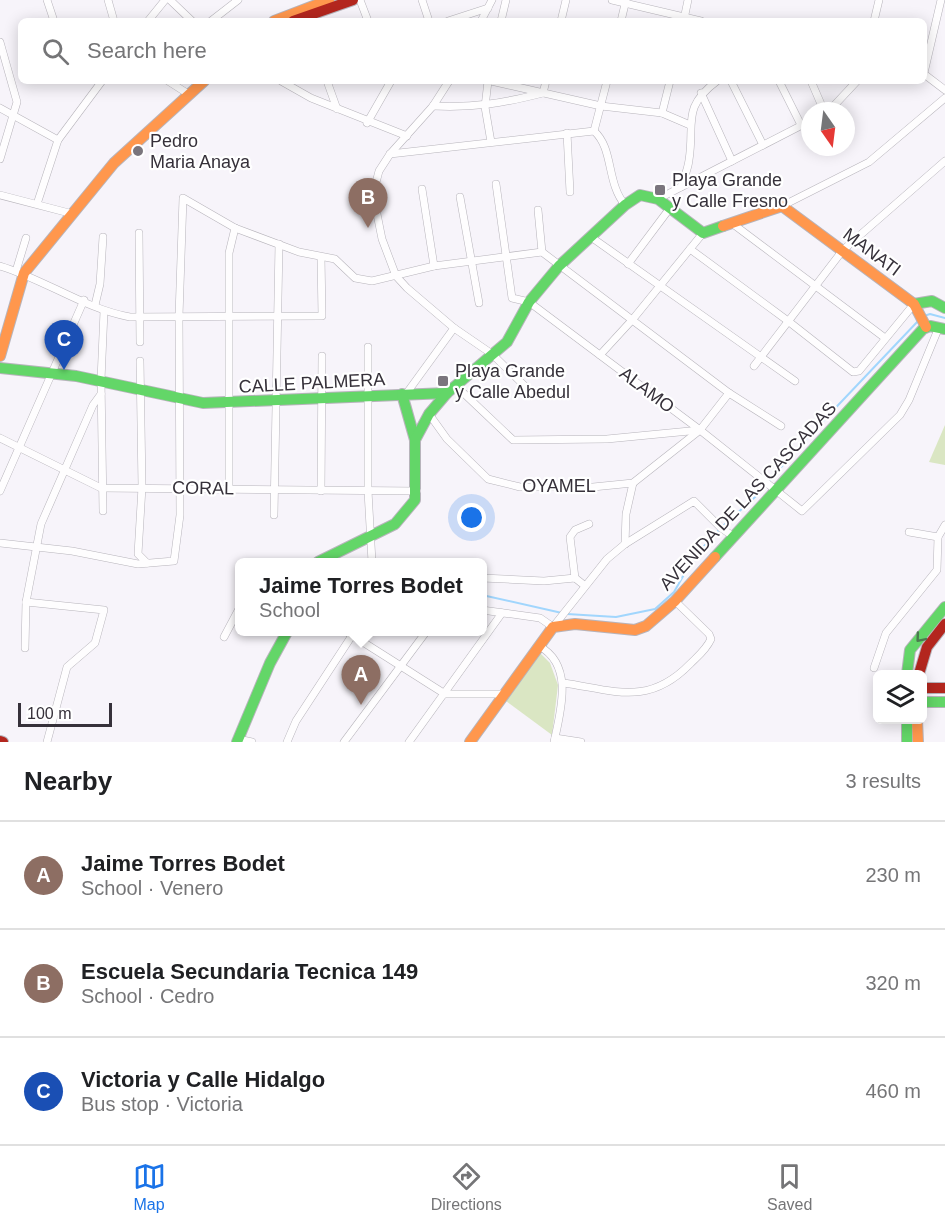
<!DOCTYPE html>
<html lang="en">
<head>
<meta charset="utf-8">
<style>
  body { margin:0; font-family:Arial,sans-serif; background:#f6f6f6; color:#202124 }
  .controls { position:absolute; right:18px; bottom:18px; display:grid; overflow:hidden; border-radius:9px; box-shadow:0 3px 15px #0003 }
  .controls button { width:54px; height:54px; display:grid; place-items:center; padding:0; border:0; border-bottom:2px solid #e0e0e0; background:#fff; color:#202124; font:30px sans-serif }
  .compass { position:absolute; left:801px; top:102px; width:54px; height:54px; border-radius:50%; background:#fff; box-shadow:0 3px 15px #0003; rotate:166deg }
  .scale { position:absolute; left:18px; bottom:15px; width:94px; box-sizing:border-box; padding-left:6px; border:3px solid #36313a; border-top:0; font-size:16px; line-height:21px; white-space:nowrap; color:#36313a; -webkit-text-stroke:4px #fff; paint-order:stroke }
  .you { position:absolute; left:472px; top:518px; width:21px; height:21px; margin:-15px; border:4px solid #fff; border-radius:50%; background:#1a73e8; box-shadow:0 0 0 9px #1a73e833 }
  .badge { display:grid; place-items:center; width:39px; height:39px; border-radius:50%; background:#1a73e8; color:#fff; font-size:20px; font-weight:700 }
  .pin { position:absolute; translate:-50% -50px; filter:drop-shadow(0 2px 3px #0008) }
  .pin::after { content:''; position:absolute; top:32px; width:21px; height:18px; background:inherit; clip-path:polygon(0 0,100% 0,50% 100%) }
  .popup { position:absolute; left:235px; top:558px; width:252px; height:78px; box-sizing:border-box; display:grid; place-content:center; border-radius:9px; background:#fff; filter:drop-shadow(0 2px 4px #0005); font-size:20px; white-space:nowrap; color:#757577 }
  .popup b { font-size:22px; color:#202124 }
  .popup::after { content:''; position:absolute; left:50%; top:100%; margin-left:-12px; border:12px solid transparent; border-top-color:#fff }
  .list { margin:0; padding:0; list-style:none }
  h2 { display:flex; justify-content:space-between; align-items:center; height:78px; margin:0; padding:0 24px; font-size:26px }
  h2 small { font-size:20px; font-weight:400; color:#757577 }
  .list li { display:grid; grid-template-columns:39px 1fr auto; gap:18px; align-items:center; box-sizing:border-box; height:108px; padding:0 24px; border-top:2px solid #e0e0e0 }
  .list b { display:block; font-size:22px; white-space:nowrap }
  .list p { margin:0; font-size:20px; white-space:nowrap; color:#757577 }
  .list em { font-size:20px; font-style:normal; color:#757577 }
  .icon { flex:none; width:33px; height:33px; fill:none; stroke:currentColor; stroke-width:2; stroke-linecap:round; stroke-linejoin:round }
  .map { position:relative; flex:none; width:945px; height:742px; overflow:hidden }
  .search { position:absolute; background:#fff; box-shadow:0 3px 15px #0003; left:18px; right:18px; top:18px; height:66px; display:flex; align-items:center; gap:15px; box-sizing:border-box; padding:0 21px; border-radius:9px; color:#757577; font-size:22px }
  .sheet { height:402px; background:#fff }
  nav { display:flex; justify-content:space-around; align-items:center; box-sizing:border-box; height:84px; border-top:2px solid #e0e0e0; background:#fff; font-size:16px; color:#757577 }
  nav a { display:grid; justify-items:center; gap:3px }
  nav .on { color:#1a73e8 }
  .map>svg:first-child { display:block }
</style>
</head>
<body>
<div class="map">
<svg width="945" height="742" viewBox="0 0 945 742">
  <rect width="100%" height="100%" fill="#f7f4fa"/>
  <!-- green -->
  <g fill="#dae6c3">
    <path d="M945,425V465L929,462Z"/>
    <path d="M540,653L550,663L558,685L552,735L506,701Z"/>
  </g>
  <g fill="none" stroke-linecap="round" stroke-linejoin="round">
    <!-- stream -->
    <g stroke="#a1d6fd" stroke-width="2">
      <path d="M924,316L930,314L945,318"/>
      <path d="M723,526L755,497L804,441L919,320"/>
      <path d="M482,595L562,613"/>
      <path d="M567,614L616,617L655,609L674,592L694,557L719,530"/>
    </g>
    <defs>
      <g id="street">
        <path d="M47,0L54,21"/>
        <path d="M108,0L114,21"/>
        <path d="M170,0L192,21"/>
        <path d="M360,0L368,21"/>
        <path d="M422,0L429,21"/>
        <path d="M612,0L701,21"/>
        <path d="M684,19L688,0"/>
        <path d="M148,21L165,0"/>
        <path d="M211,21L238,0"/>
        <path d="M448,21L488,8"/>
        <path d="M481,21L492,0"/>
        <path d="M501,21L506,0"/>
        <path d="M561,21L566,0"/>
        <path d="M621,21L626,0"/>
        <path d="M874,21L879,0"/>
        <path d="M0,42L17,102L0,159"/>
        <path d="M924,73L941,0"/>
        <path d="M924,74L945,90"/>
        <path d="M168,81L190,95"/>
        <path d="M281,81L311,98L407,136"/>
        <path d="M327,81L337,109"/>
        <path d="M449,81L433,106L390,154L379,171L373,194L382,239L396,276L407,288L454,328L492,354L530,391"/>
        <path d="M488,81L485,107L491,142"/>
        <path d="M491,81L601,106L662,113L690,125"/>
        <path d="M731,81L763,145"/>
        <path d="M779,81L801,125"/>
        <path d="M811,81L824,111"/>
        <path d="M701,93L732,161"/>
        <path d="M433,106C474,108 504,103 543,93L546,81"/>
        <path d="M0,108L58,140"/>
        <path d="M829,111L857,81"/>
        <path d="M662,113L670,81"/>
        <path d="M367,123L391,81"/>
        <path d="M594,131L607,81"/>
        <path d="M567,133L570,192"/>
        <path d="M390,154L594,131C614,149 606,182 625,205"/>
        <path d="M496,184L512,298L529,302L700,430L802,511L900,415L909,400L939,327"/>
        <path d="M681,187C684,178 688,169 689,160C695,123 681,108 717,81"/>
        <path d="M422,189L434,266"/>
        <path d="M0,195L73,214"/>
        <path d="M460,197L479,303"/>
        <path d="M658,199L810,121"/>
        <path d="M37,204L58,140L102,81"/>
        <path d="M782,206L869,162L945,98"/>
        <path d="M538,210L542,252"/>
        <path d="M733,224L885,338"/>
        <path d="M139,233L140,342"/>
        <path d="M591,237L795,381"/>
        <path d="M690,249L788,321L853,372L859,371L914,304"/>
        <path d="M628,264L670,208"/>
        <path d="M0,266C44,279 85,309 130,317L322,316L321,257"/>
        <path d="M16,271L26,238"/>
        <path d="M95,305L100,284L103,237"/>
        <path d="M368,347V491L372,562"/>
        <path d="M600,355L633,319L703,233"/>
        <path d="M140,361L142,487L138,554L147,563"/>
        <path d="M754,366L843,250L945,161"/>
        <path d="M455,385L513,440L607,439L700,430"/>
        <path d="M406,394L454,328"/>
        <path d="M429,414L447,439L488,479L520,487H593L633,483L700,430L729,393"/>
        <path d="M0,438L101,488L417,491"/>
        <path d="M229,489V253L235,228"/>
        <path d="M0,491L84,300"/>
        <path d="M321,491L322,356"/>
        <path d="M103,511L101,380L104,311"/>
        <path d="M274,515L279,244"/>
        <path d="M909,532L938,537"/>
        <path d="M0,543L72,551L138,564L174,561L180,515L179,316L183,198L235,228L299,252L335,259L355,278L372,281L434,266L542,252L729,393L781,426"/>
        <path d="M625,544L626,514L633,483"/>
        <path d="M482,578L544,581L575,578L584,585"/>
        <path d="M575,578L570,537L575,530L589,524"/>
        <path d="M26,602L104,610L95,643L67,667L47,742"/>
        <path d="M482,610L540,618L553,627L607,559L625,544L694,501L721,528L733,536"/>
        <path d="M347,632L445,694H504"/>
        <path d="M224,637L240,607"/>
        <path d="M539,646C574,665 561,710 554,742"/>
        <path d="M25,648L26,602L41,524L93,405L101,394"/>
        <path d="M874,668L886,633L937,570L938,537L945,525"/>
        <path d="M564,683C616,691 649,706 690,664C698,656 706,650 711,639L709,634L675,601"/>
        <path d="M555,738L581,742"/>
        <path d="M238,739L252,742"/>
        <path d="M287,742L296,721L353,634"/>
        <path d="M344,742L426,632"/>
        <path d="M409,742L502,613"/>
      </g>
      <g id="fast">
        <path d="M914,304L932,301L945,308"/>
        <path d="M0,368L76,376L203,403L447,393"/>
        <path d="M402,394L415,440"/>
        <path d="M715,557L923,329L930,326L945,329"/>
        <path d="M318,562L395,524L415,500V440L429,414L447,393L507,342L529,302L559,266L625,205L640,195L658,199L703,233L723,226"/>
        <path d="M907,674L910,650L945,607"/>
        <path d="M922,702H945"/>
        <path d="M907,720V742"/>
        <path d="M237,742L270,663L287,632"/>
      </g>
      <g id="slow">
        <path d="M274,21L329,0"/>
        <path d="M723,226L782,206L914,304L926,327"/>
        <path d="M0,356L24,273L114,163L204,81"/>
        <path d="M917,720L918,742"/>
        <path d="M470,742L553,627L575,624L635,630L646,626L675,601L715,557"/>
      </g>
      <g id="jam">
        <path d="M293,21L353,0"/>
        <path d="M919,674L927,647L945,624"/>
        <path d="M922,688H945"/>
        <path d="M0,741L3,742"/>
      </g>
    </defs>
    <!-- street casing -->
    <use href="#street" stroke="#b7b4bb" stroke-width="8"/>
    <!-- fast casing -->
    <use href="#fast" stroke="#b7b4bb" stroke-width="12"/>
    <!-- slow casing -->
    <use href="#slow" stroke="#b7b4bb" stroke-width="12"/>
    <!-- jam casing -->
    <use href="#jam" stroke="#b7b4bb" stroke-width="12"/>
    <!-- street -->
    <use href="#street" stroke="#fefdfe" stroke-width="7"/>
    <!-- fast -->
    <use href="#fast" stroke="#63d668" stroke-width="10"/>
    <!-- slow -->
    <use href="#slow" stroke="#ff974d" stroke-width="10"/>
    <!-- jam -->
    <use href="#jam" stroke="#b3261e" stroke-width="10"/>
  </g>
  <!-- one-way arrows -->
  <defs><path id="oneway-chevron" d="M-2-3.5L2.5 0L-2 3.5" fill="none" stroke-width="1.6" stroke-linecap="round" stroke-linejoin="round" transform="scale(1.5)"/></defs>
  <use stroke="#4a7b4f" href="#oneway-chevron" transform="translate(920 638) rotate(130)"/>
  <!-- markers -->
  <g fill="#7a757d" stroke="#fff" stroke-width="2">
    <circle cx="138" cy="151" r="6"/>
    <rect x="654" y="184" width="12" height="12" rx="3"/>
    <rect x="437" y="375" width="12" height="12" rx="3"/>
  </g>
  <g text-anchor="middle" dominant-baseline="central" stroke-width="4.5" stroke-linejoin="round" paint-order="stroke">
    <!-- poi labels -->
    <g font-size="18" fill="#36313a" stroke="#fff" text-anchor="start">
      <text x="150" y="141">Pedro<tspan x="150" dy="21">Maria Anaya</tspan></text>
      <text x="672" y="180">Playa Grande<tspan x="672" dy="21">y Calle Fresno</tspan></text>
      <text x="455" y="371">Playa Grande<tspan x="455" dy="21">y Calle Abedul</tspan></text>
    </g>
    <!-- street labels -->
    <g font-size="18" fill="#36313a" stroke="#fff">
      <text transform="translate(872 252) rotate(37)">MANATI</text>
      <text transform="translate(312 383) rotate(-3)">CALLE PALMERA</text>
      <text transform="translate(647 390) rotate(37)">ALAMO</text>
      <text x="559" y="486">OYAMEL</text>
      <text transform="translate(203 488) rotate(1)">CORAL</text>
      <text transform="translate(748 496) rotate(-47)">AVENIDA DE LAS CASCADAS</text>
    </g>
  </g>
</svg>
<div class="controls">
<button><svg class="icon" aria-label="layers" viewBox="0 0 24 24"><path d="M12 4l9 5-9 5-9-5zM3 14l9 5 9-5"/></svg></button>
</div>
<svg class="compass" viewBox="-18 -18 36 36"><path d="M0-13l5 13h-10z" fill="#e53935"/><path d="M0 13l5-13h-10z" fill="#757577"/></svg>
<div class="scale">100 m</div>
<div class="you"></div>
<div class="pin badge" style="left:361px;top:705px;background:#8d6e63">A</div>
<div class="popup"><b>Jaime Torres Bodet</b>School</div>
<div class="pin badge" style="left:368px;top:228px;background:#8d6e63">B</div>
<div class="pin badge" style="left:64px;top:370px;background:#1a4fb4">C</div>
<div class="search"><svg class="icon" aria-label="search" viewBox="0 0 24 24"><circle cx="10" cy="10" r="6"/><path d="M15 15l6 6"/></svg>Search here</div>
</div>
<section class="sheet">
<h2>Nearby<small>3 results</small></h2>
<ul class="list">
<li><span class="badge" style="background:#8d6e63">A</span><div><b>Jaime Torres Bodet</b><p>School · Venero</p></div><em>230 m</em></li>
<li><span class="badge" style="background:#8d6e63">B</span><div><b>Escuela Secundaria Tecnica 149</b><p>School · Cedro</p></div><em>320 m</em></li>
<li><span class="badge" style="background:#1a4fb4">C</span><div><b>Victoria y Calle Hidalgo</b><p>Bus stop · Victoria</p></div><em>460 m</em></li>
</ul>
</section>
<nav>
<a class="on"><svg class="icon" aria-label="map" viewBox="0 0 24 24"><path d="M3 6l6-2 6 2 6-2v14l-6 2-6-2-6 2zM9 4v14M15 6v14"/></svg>Map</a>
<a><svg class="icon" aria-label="directions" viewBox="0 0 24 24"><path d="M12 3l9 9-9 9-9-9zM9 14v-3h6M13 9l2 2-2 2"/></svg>Directions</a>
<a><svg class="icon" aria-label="saved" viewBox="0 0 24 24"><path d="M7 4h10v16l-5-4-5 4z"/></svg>Saved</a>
</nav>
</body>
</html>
